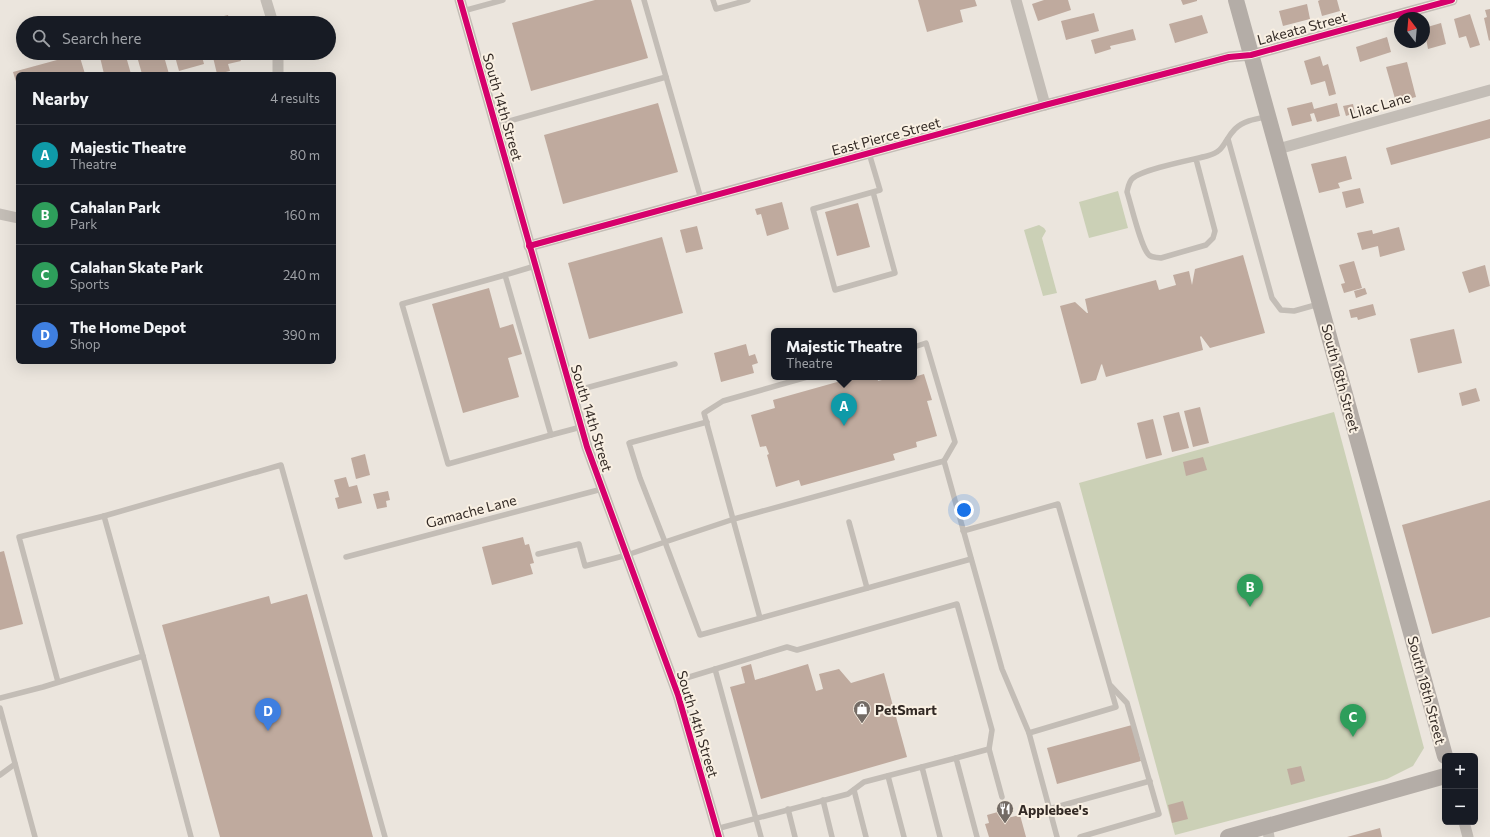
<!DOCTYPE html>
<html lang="en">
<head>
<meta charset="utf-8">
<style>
  body { margin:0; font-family:Commissioner,sans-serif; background:#242831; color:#f1f3f6 }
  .controls { position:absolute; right:12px; bottom:12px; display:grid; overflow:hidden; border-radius:6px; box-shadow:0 4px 16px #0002 }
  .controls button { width:36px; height:36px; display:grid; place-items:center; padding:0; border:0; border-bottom:1px solid #363941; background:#171b24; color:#f1f3f6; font:20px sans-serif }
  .compass { position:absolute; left:1394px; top:12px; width:36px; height:36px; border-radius:50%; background:#171b24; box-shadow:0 4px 16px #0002; rotate:344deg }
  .you { position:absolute; left:964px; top:510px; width:14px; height:14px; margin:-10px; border:3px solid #fff; border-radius:50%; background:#1a73e8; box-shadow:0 0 0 6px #1a73e833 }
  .badge { display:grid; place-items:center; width:26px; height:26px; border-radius:50%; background:#736b65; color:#fff; font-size:13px; font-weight:700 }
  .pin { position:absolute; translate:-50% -33px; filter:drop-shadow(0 1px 2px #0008) }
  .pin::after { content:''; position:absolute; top:21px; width:14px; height:12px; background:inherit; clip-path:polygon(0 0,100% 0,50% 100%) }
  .popup { position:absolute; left:771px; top:328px; width:146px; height:52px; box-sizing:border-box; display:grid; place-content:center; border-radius:6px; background:#171b24; filter:drop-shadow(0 1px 3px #0005); font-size:13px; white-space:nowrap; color:#9ea1a6 }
  .popup b { font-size:15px; color:#f1f3f6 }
  .popup::after { content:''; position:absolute; left:50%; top:100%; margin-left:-8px; border:8px solid transparent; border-top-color:#171b24 }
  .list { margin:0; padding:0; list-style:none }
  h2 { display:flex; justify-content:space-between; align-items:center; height:52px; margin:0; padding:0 16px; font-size:17px }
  h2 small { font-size:13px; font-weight:400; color:#9ea1a6 }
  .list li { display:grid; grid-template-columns:26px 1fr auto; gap:12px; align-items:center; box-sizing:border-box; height:60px; padding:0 16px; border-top:1px solid #363941 }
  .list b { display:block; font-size:15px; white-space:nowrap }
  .list p { margin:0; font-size:13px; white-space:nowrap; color:#9ea1a6 }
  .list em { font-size:13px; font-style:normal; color:#9ea1a6 }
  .icon { flex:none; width:22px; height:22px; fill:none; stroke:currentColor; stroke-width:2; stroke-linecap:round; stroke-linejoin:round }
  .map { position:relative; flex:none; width:1490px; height:837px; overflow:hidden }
  .search { position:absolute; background:#171b24; box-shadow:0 4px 16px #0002; left:16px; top:16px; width:320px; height:44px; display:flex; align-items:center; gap:10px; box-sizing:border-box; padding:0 14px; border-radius:22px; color:#9ea1a6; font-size:15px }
  .panel { position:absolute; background:#171b24; box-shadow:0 4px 16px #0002; left:16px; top:72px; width:320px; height:292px; border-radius:6px }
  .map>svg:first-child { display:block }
</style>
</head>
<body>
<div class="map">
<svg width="1490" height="837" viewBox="0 0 1490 837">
  <rect width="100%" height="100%" fill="#ebe5dd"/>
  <!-- green -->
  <g fill="#cbd0b6">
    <path d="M1118,191L1128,228L1089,238L1079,202Z"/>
    <path d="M1039,225L1044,228L1046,231L1042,238L1057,293L1043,296L1024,230Z"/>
    <path d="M1334,412L1424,748L1413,766L1387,779L1175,835L1079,483Z"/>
  </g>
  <!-- building -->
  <g fill="#bfaa9e">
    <path d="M595,0H631L648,58L531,91L512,23Z"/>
    <path d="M918,0H975L977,6L960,10L963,22L927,32Z"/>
    <path d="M1044,0H1068L1071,10L1038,21L1032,4Z"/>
    <path d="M1181,0H1197V1L1183,5Z"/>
    <path d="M1320,0H1337L1340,11L1322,16L1318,1Z"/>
    <path d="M1307,4L1310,19L1283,26L1279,11Z"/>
    <path d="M1490,9V40L1489,41L1484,18L1487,17L1485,10Z"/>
    <path d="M1094,13L1099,31L1066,40L1061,21Z"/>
    <path d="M1470,14L1480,45L1470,48L1466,36L1459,38L1454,19Z"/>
    <path d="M228,15L230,23H203V21Z"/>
    <path d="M1202,15L1208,33L1175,43L1169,24Z"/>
    <path d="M1441,23L1446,44L1428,49L1424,28Z"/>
    <path d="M1133,29L1136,40L1110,46L1111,49L1095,54L1091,40Z"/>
    <path d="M1387,37L1391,52L1360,62L1356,47Z"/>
    <path d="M99,53H125L131,74H104Z"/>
    <path d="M136,53H163L169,74H142Z"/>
    <path d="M174,53H201L204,64L179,71Z"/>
    <path d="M212,53H238L241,61L228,64L230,71L217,74Z"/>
    <path d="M79,54L85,74H18V88L13,72Z"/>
    <path d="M1320,56L1323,66L1328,64L1336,94L1329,96L1325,81L1311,85L1304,61Z"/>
    <path d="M1407,62L1416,97L1396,102L1386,67Z"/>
    <path d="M1312,102L1314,109L1337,103L1340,116L1317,122L1314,113L1310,114L1312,121L1292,126L1287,108Z"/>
    <path d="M658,103L678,172L563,204L544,135Z"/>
    <path d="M1353,104L1355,113L1346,116L1343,106Z"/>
    <path d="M1490,119V138L1391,165L1386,148Z"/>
    <path d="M1346,156L1352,179L1338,183L1340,188L1319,193L1311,164Z"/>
    <path d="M1360,188L1364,203L1346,208L1342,192Z"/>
    <path d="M782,202L789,229L767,236L761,214L757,215L755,209Z"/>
    <path d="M858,203L870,247L837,256L825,212Z"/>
    <path d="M697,226L703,249L686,253L680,230Z"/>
    <path d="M1399,227L1405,250L1380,257L1378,246L1362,250L1357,233L1372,230L1373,234Z"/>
    <path d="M662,237L683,313L589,339L568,263Z"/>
    <path d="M1243,255L1265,333L1210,348L1201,336L1200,337L1203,350L1106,377L1102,364L1101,365L1096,380L1081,384L1060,306L1075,302L1087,313H1088L1085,299L1156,280L1159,290L1176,285L1173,275L1189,271L1192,285L1195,269Z"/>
    <path d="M1354,261L1362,288L1344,293L1341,284L1345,283L1339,265Z"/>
    <path d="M1485,265L1490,286L1469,293L1462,272Z"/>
    <path d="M489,288L500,328L513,324L522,354L508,358L519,397L463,413L432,304Z"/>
    <path d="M1365,288L1367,294L1356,298L1354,291Z"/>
    <path d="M1373,304L1376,315L1358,320L1357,317L1351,318L1349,310Z"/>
    <path d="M1454,329L1462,363L1418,373L1410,339Z"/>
    <path d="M746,344L749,356L755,354L758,363L752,365L754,373L721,382L714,353Z"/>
    <path d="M924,374L932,400L927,401L937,436L916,442L917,447L893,454L895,460L801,486L799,480L776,487L767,455L769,454L766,446L760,447L751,415L775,408L773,400L855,377H877L878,381L894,377H903L904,380Z"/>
    <path d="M1476,388L1480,401L1462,406L1459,393Z"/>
    <path d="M1200,407L1209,443L1193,447L1184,411Z"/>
    <path d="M1179,412L1189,448L1172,452L1163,416Z"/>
    <path d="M1153,419L1162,455L1146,459L1137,423Z"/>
    <path d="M365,454L370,475L356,479L351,458Z"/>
    <path d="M1203,457L1207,470L1186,476L1183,462Z"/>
    <path d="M346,477L349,487L357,485L362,503L338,509L335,498L339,497L334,480Z"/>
    <path d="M388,491L390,500L386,501L387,507L377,509L373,494Z"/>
    <path d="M1490,500V617L1432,634L1402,525Z"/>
    <path d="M523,537L525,545L529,544L534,563L530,564L533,574L492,585L482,547Z"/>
    <path d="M4,551L23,624L0,630V552Z"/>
    <path d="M307,594L373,837H220L162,625L269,596L271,604Z"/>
    <path d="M751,664L755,680L808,664L816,691L823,689L819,674L839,669L851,683L884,673L907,757L761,799L730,687L745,683L741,667Z"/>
    <path d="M1132,725L1141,761L1057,784L1047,748Z"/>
    <path d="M1301,766L1305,781L1291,785L1287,769Z"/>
    <path d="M1183,801L1188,819L1172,823L1168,805Z"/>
    <path d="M1005,810L1007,818L1020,815L1026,837H989L985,824L989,823L987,815Z"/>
    <path d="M1380,828L1382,837H1347Z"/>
  </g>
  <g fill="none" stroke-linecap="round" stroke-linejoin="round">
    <!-- lane -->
    <g stroke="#c3bdb6" stroke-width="5.5">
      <path d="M644,0L701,199"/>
      <path d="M713,0L716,9L748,0"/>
      <path d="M463,11L503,0"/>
      <path d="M495,125L666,77"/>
      <path d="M1228,139L1272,298L1281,310L1294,311L1319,304"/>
      <path d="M869,153L880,190L813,209L835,290L895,273L873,192"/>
      <path d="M1196,159L1215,231L1213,238L1206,245L1161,258C1156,257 1152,258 1149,255C1141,248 1131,204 1127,192C1128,187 1129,181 1133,178C1144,169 1191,160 1207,156C1226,151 1223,141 1235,129C1243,121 1255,119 1266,117"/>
      <path d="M535,266L505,275L551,435L581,427"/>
      <path d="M505,275L402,304L448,464L551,435"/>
      <path d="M914,347L926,343L955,442L944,461L1002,669L1029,733L1057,837"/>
      <path d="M571,392L675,364"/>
      <path d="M944,461L734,519L665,542L700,635L971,559"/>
      <path d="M104,516L281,465L385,837"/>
      <path d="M849,522L867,588"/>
      <path d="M963,531L1058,504L1116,707L1029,733"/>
      <path d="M538,554L579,544L585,566L627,555L665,542L640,478L629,443L707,422"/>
      <path d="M346,557L602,489"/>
      <path d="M760,618L704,413L723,401L807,377"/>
      <path d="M143,656L191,837"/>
      <path d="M715,669L761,837"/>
      <path d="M673,682L787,647L797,650L957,604L992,730L989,749"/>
      <path d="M0,698L43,687L143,656L104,516L19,537L58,682"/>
      <path d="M0,708L35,837"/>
      <path d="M922,767L940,837"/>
      <path d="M0,775L15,764"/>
      <path d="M888,776L904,837"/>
      <path d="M854,790L866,837"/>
      <path d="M823,800L832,837"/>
      <path d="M788,809L795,837"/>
      <path d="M1049,809L1150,781"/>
      <path d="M716,829L848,794L864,782L956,758"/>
      <path d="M977,837L956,758L989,749L1002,797"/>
      <path d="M1080,837L1159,814L1127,703L1111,686"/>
    </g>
    <!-- street -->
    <g stroke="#c3bdb6" stroke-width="11">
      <path d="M266,0L273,23"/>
      <path d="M460,0L587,447L678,695L719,837"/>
      <path d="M1016,0L1045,105"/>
      <path d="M278,53V74"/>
      <path d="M1278,149L1490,90"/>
      <path d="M0,214L18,218"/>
      <path d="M529,246L1045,105L1229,57L1251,55L1452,0"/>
      <path d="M1464,822L1468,837"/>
      <path d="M1267,826L1269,837"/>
    </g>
    <!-- secondary -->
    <g stroke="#b4ada7" stroke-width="16">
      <path d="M1236,0L1445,756"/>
      <path d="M1228,837L1445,776"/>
    </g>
    <defs>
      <g id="cycleway">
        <path d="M460,0L587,447L678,695L719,837"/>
        <path d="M529,246L1045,105L1229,57L1251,55L1452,0"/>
      </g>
    </defs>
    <!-- cycleway casing -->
    <use href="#cycleway" stroke="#f9f0e3" stroke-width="8"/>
    <!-- cycleway -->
    <use href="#cycleway" stroke="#d6006c" stroke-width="6"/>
  </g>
  <!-- icons -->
  <defs>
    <symbol id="shop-pin" viewBox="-11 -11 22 30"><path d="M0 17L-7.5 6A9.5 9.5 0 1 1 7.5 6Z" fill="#736b65" stroke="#f9f0e3"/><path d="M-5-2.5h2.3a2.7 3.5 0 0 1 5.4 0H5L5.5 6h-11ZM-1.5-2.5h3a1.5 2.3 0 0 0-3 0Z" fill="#fff"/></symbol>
    <symbol id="restaurant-pin" viewBox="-11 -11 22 30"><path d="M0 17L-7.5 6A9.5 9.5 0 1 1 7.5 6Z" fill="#736b65" stroke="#f9f0e3"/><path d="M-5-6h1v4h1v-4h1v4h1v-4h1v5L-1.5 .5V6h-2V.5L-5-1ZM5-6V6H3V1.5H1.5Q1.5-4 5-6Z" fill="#fff"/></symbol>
  </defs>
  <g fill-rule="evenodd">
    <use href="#shop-pin" x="852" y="699" width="20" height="27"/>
    <use href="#restaurant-pin" x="995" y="799" width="20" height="27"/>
  </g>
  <g text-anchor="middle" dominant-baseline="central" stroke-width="4" stroke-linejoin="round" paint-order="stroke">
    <!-- street labels -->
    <g font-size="14" fill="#332a25" stroke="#f9f0e3">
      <text transform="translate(1302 28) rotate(-15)">Lakeata Street</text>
      <text transform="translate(1380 105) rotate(-16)">Lilac Lane</text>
      <text transform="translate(503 107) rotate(74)">South 14th Street</text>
      <text transform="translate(886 136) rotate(-15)">East Pierce Street</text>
      <text transform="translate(1341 378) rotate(75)">South 18th Street</text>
      <text transform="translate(592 418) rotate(73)">South 14th Street</text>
      <text transform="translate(471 511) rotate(-15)">Gamache Lane</text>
      <text transform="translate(1427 690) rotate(75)">South 18th Street</text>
      <text transform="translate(698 724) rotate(73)">South 14th Street</text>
    </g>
    <!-- poi labels -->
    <g font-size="14" font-weight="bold" fill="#332a25" stroke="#f9f0e3" text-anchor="start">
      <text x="875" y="709">PetSmart</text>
      <text x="1018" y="809">Applebee's</text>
    </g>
  </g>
</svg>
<div class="controls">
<button>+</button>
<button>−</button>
</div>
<svg class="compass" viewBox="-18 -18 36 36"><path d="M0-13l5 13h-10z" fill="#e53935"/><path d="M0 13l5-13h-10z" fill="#9ea1a6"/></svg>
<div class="you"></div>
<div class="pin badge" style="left:844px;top:426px;background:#0f9aa8">A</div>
<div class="popup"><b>Majestic Theatre</b>Theatre</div>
<div class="pin badge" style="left:1250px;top:607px;background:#2e9e5b">B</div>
<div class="pin badge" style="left:1353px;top:737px;background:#2e9e5b">C</div>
<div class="pin badge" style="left:268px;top:731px;background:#3f7fe0">D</div>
<div class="search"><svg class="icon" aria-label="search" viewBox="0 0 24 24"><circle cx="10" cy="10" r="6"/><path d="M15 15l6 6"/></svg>Search here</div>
<section class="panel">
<h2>Nearby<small>4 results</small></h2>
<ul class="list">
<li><span class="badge" style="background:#0f9aa8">A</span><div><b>Majestic Theatre</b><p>Theatre</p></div><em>80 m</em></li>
<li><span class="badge" style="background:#2e9e5b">B</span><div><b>Cahalan Park</b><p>Park</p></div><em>160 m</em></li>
<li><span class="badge" style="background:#2e9e5b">C</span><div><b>Calahan Skate Park</b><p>Sports</p></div><em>240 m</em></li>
<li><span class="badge" style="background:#3f7fe0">D</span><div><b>The Home Depot</b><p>Shop</p></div><em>390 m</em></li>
</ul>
</section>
</div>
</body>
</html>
